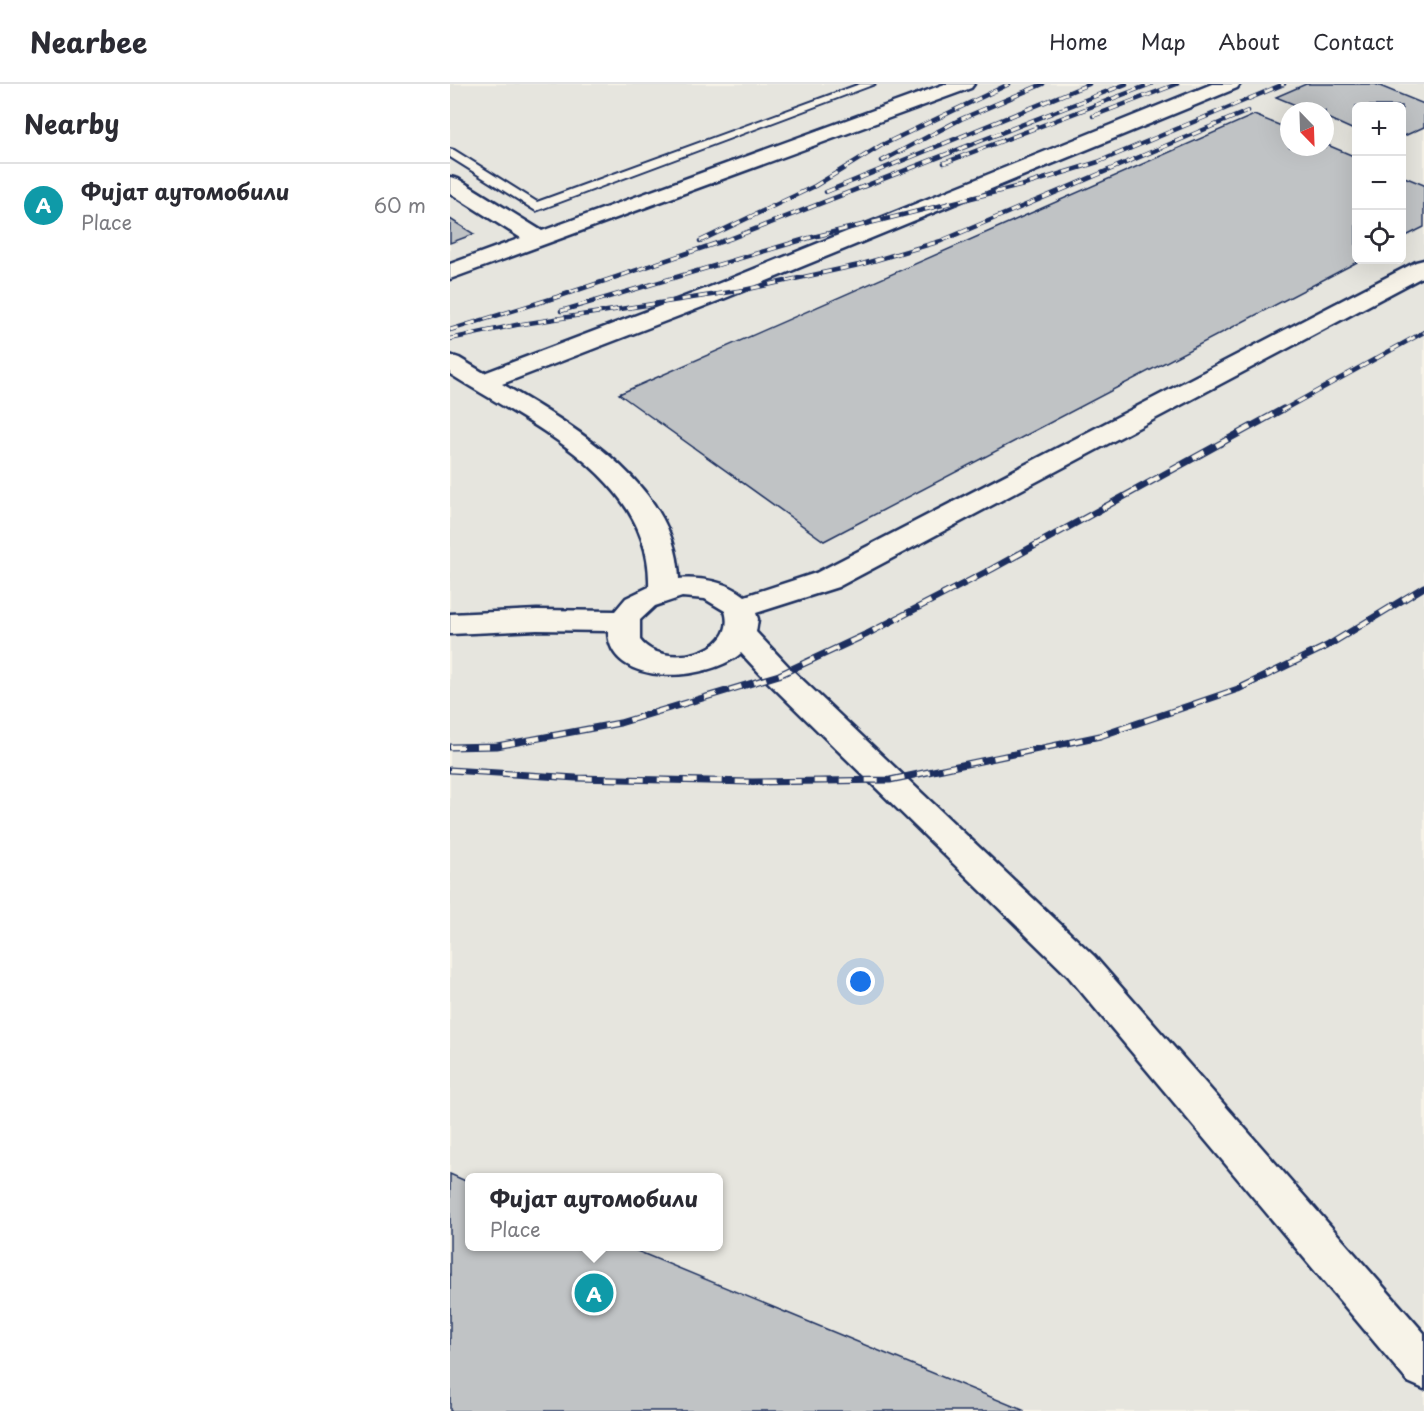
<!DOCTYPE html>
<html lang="en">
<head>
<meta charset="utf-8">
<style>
  body { margin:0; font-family:"Playpen Sans",sans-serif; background:#f7f7f7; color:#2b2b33 }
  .controls { position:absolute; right:18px; top:18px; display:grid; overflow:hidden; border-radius:9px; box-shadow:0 6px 24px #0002 }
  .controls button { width:54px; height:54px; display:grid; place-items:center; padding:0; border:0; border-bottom:2px solid #e1e1e2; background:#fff; color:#2b2b33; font:30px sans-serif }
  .compass { position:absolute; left:830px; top:18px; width:54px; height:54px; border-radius:50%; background:#fff; box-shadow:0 6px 24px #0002; rotate:157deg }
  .you { position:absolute; left:411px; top:898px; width:21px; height:21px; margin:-15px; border:4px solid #fff; border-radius:50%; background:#1a73e8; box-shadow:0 0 0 9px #1a73e833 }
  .badge { display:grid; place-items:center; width:39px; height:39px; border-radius:50%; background:#d1495b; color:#fff; font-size:20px; font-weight:700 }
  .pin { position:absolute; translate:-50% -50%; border:3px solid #fff; box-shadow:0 2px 6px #0006 }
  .popup { position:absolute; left:15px; top:1089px; width:258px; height:78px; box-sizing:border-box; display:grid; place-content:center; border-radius:9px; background:#fff; filter:drop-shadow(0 2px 4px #0005); font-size:20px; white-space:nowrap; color:#7c7c81 }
  .popup b { font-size:22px; color:#2b2b33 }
  .popup::after { content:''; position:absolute; left:50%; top:100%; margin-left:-12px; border:12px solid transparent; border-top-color:#fff }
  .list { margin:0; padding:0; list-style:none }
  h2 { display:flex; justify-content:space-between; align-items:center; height:78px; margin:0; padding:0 24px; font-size:26px }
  h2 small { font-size:20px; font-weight:400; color:#7c7c81 }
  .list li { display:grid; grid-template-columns:39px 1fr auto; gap:18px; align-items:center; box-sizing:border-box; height:84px; padding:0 24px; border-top:2px solid #e1e1e2 }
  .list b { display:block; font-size:22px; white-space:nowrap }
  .list p { margin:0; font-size:20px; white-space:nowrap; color:#7c7c81 }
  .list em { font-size:20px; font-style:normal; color:#7c7c81 }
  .icon { flex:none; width:33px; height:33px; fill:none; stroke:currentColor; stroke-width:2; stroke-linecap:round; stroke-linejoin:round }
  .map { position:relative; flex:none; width:974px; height:1327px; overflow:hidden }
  header { display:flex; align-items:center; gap:36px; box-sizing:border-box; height:84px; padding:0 30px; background:#fff; border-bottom:2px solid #e1e1e2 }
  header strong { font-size:28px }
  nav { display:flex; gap:33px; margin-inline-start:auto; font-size:21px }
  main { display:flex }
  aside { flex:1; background:#fff }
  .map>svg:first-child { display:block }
</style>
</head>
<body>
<header>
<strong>Nearbee</strong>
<nav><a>Home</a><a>Map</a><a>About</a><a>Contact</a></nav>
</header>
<main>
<aside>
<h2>Nearby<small></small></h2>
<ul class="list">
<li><span class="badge" style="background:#0f9aa8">A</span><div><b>Фијат аутомобили</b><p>Place</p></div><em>60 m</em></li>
</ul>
</aside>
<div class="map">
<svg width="974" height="1327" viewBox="0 0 974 1327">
  <rect width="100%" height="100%" fill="#f7f3e8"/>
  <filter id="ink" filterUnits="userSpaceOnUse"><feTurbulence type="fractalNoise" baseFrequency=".0167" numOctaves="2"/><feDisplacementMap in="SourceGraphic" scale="12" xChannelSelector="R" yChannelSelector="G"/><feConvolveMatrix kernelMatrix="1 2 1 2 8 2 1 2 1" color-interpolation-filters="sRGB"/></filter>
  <g filter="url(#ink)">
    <!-- built -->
    <path fill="#e6e5de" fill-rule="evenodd" d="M0,0H974V1327H0ZM906,22H952V176H906ZM839,27H875V63H839ZM20,1094H268V1162H20Z"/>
    <!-- building -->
    <g fill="#c0c3c5" stroke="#1b2f5e" stroke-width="1.5">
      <path d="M856,0H925L974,20V43L952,53V22H906V47L875,33V27H860L826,13Z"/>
      <path d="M804,31L839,45V63H875V60L906,73V176H911L374,457L169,310Z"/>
      <path d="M952,92L974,101V143L952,154Z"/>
      <path d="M0,135L24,150L0,159Z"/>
      <path d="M0,1090L20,1099V1162H175L575,1327H0Z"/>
    </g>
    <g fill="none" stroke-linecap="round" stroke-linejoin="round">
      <defs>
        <path id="service" d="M410,0H425L86,127L0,73V65L4,66L87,118Z"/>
        <g id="minor">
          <path d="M495,0H524L521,4L0,195V180L71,154L0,109V93L8,95L92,147Z"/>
          <path d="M762,0H790L787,4L273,215L52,300C123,342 227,401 229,495C251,493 277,498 295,512L366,489L966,178L974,176V192L388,503L306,529L308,535L306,548L340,584L644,872L974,1249V1305L958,1298L618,892L318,598L291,569C260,597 159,606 158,547L87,546L0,550V530L87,526L165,527L176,514L199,503C203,393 77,339 0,290V271L9,274L34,289L255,205ZM232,513L255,515L275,527C289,570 212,586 190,556V536L205,522Z"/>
        </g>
      </defs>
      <!-- service casing -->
      <use href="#service" stroke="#1b2f5e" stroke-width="4"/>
      <!-- minor casing -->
      <use href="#minor" stroke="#1b2f5e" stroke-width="5"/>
      <!-- service -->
      <use href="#service" fill="#f7f3e8" fill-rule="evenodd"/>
      <!-- minor -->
      <use href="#minor" fill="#f7f3e8" fill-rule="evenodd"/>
      <defs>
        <g id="rail-far1">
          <path d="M643,32L727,0"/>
          <path d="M432,77L511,35L593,0"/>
          <path d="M494,79L701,0"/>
          <path d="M376,108L639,0"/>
          <path d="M250,157L365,102L432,61L559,0"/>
          <path d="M111,227L359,154L574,101L648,78L834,0"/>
          <path d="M0,246L107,213L282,154L676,0"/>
          <path d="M0,255L66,241L294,206L409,181L491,157L798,27"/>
          <path d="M831,327L974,248"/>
        </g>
        <g id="rail">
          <path d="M0,663L47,662L170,639L329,591L417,550L542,485L833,325"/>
          <path d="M0,686L126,694L302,698L440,696L650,652L788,605L877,562L974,503"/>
        </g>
      </defs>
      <!-- rail-far1 casing -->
      <use href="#rail-far1" stroke="#1b2f5e" stroke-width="4.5"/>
      <!-- rail casing -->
      <use href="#rail" stroke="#1b2f5e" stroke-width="7"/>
      <!-- rail-far1 -->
      <use href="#rail-far1" stroke="#f7f3e8" stroke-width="3" stroke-dasharray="9" stroke-linecap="butt"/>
      <!-- rail -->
      <use href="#rail" stroke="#f7f3e8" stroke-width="4.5" stroke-dasharray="13" stroke-linecap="butt"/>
    </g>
  </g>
</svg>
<div class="controls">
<button>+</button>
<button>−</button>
<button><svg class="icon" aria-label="locate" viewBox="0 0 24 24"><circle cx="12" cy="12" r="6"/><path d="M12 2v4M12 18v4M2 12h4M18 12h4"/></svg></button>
</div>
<svg class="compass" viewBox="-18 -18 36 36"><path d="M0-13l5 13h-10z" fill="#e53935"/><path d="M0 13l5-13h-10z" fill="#7c7c81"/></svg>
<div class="you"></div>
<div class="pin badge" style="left:144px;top:1209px;background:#0f9aa8">A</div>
<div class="popup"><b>Фијат аутомобили</b>Place</div>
</div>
</main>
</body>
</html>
